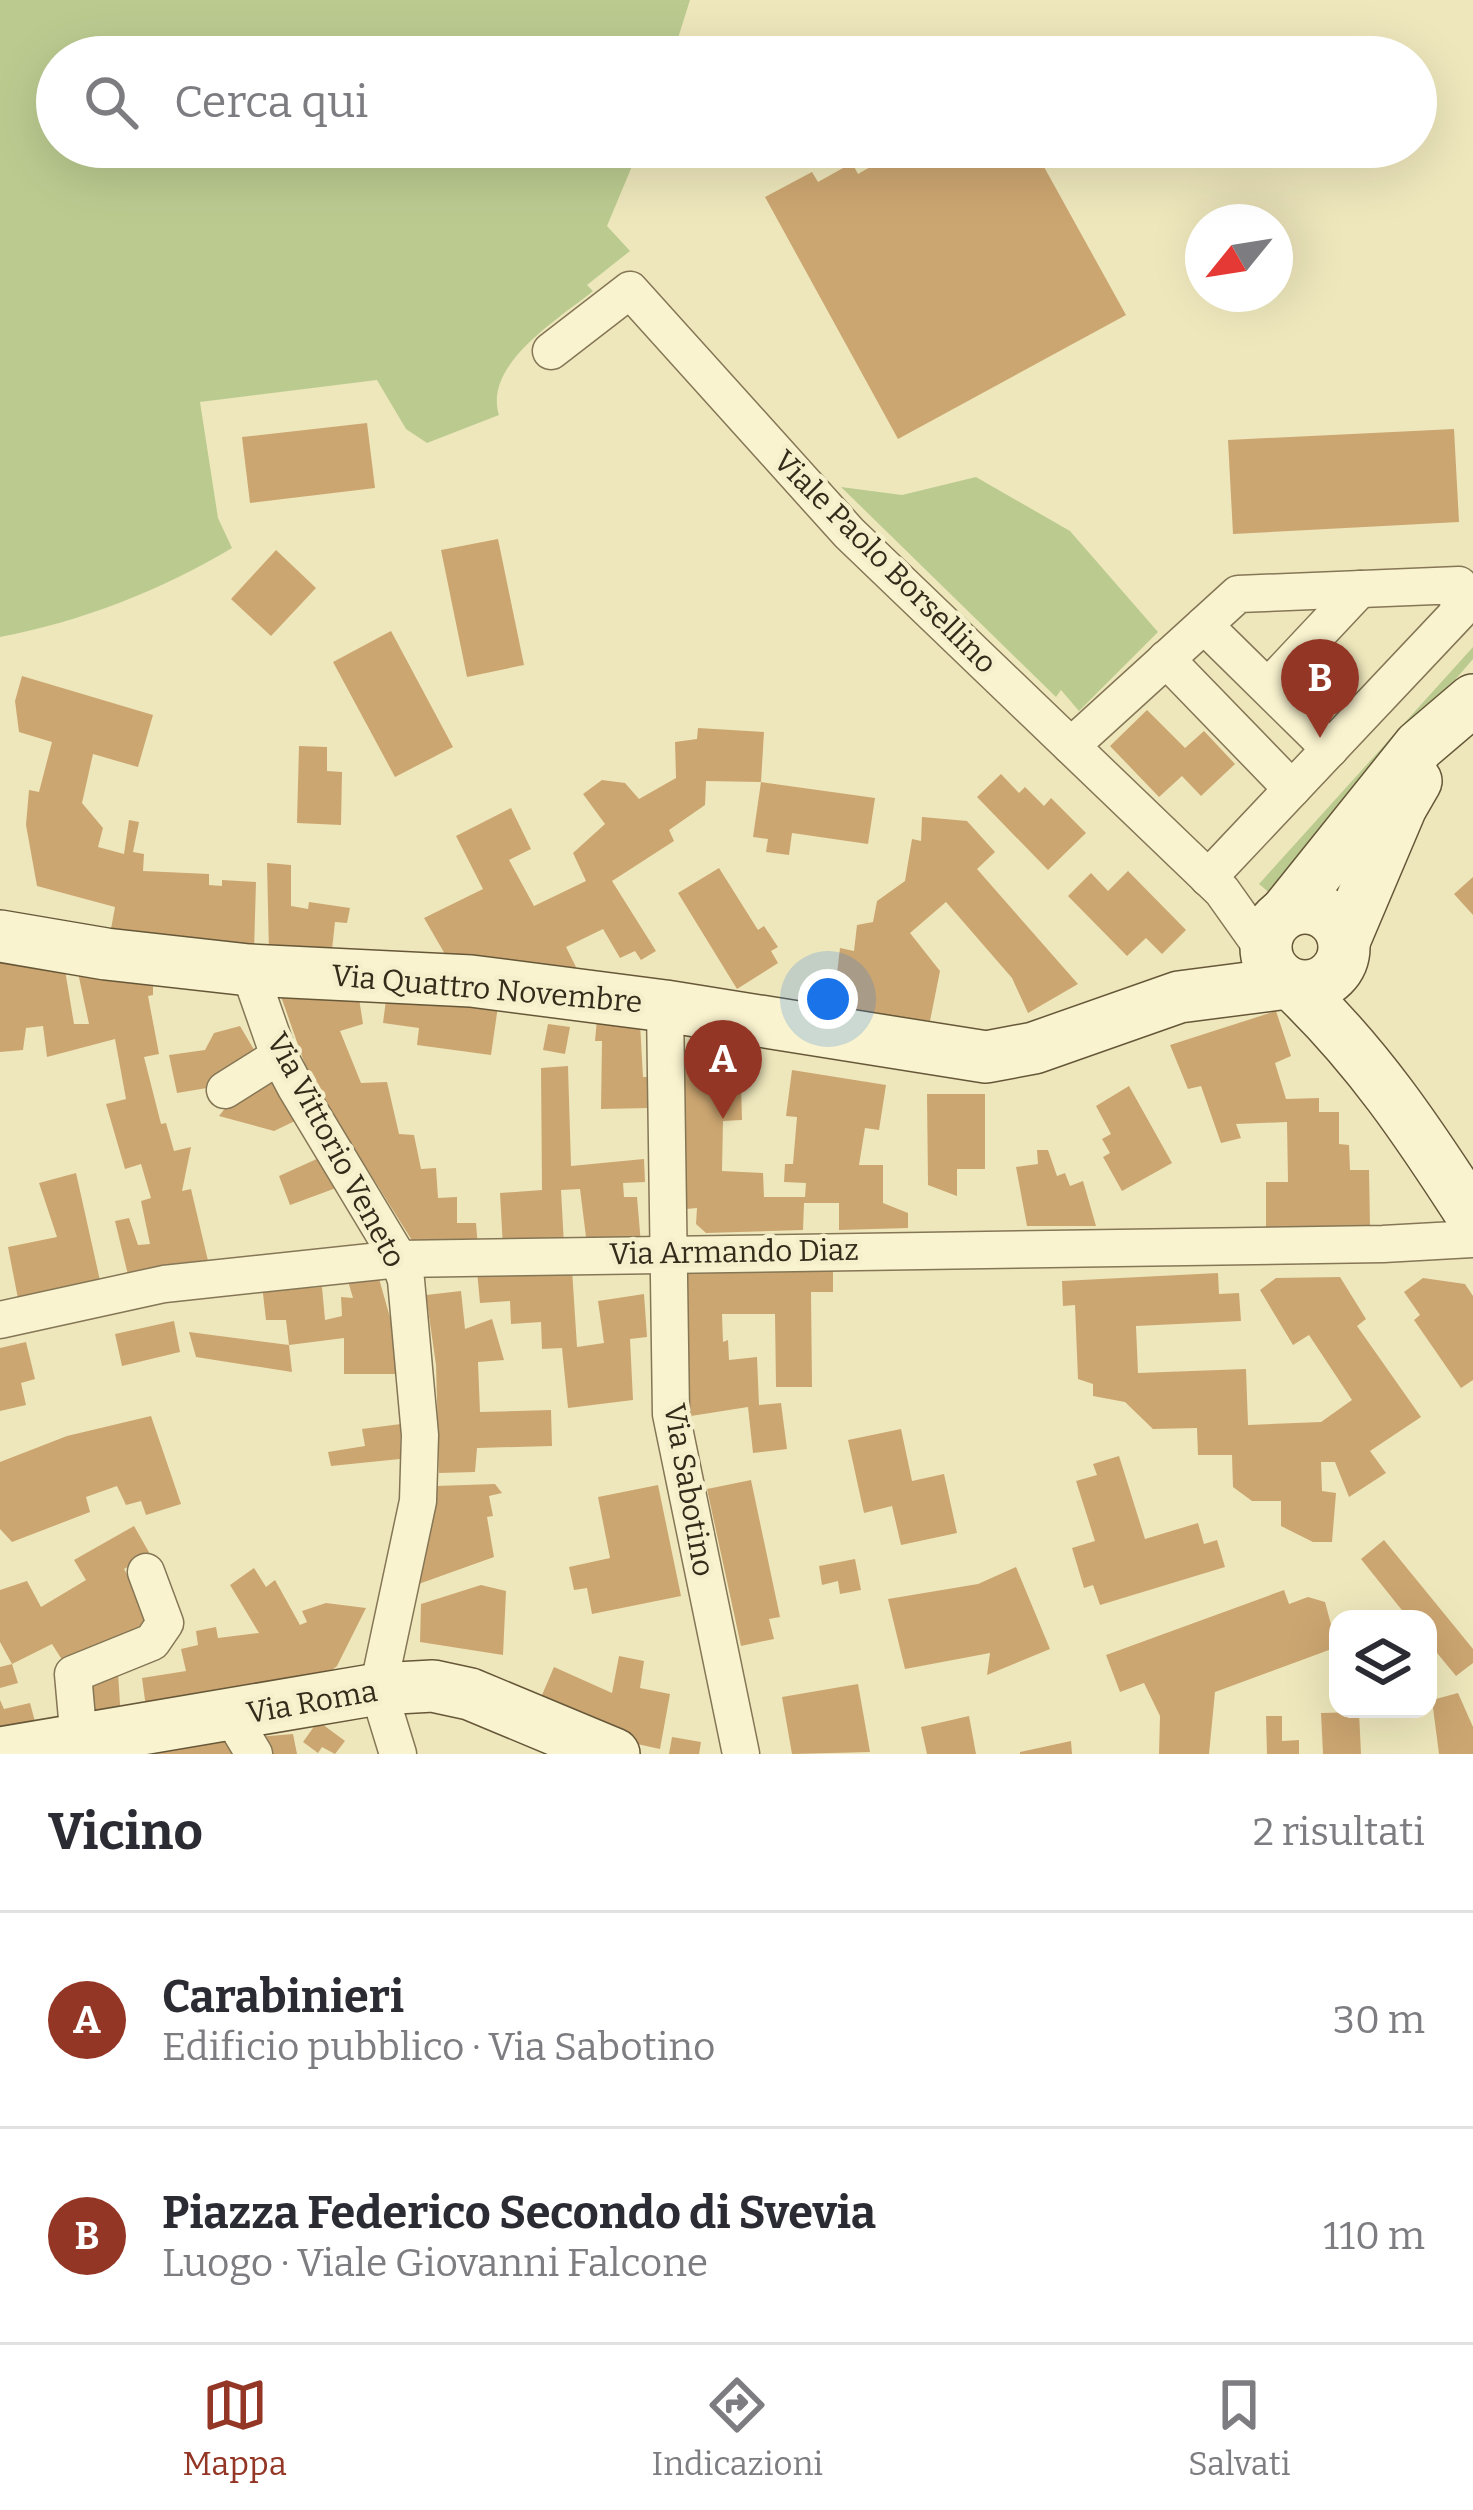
<!DOCTYPE html>
<html lang="it">
<head>
<meta charset="utf-8">
<style>
  body { margin:0; font-family:Bitter,serif; background:#f2f2f3; color:#2b2b33 }
  .controls { position:absolute; right:36px; bottom:36px; display:grid; overflow:hidden; border-radius:24px; box-shadow:0 12px 48px #0002 }
  .controls button { width:108px; height:108px; display:grid; place-items:center; padding:0; border:0; border-bottom:3px solid #e1e1e2; background:#fff; color:#2b2b33; font:60px sans-serif }
  .compass { position:absolute; left:1185px; top:204px; width:108px; height:108px; border-radius:50%; background:#fff; box-shadow:0 12px 48px #0002; rotate:240deg }
  .you { position:absolute; left:828px; top:999px; width:42px; height:42px; margin:-30px; border:9px solid #fff; border-radius:50%; background:#1a73e8; box-shadow:0 0 0 18px #1a73e833 }
  .badge { display:grid; place-items:center; width:78px; height:78px; border-radius:50%; background:#943625; color:#fff; font-size:39px; font-weight:700 }
  .pin { position:absolute; translate:-50% -99px; filter:drop-shadow(0 3px 6px #0008) }
  .pin::after { content:''; position:absolute; top:63px; width:42px; height:36px; background:inherit; clip-path:polygon(0 0,100% 0,50% 100%) }
  .list { margin:0; padding:0; list-style:none }
  h2 { display:flex; justify-content:space-between; align-items:center; height:156px; margin:0; padding:0 48px; font-size:51px }
  h2 small { font-size:39px; font-weight:400; color:#7c7c81 }
  .list li { display:grid; grid-template-columns:78px 1fr auto; gap:36px; align-items:center; box-sizing:border-box; height:216px; padding:0 48px; border-top:3px solid #e1e1e2 }
  .list b { display:block; font-size:45px; white-space:nowrap }
  .list p { margin:0; font-size:39px; white-space:nowrap; color:#7c7c81 }
  .list em { font-size:39px; font-style:normal; color:#7c7c81 }
  .icon { flex:none; width:66px; height:66px; fill:none; stroke:currentColor; stroke-width:2; stroke-linecap:round; stroke-linejoin:round }
  .map { position:relative; flex:none; width:1473px; height:1754px; overflow:hidden }
  .search { position:absolute; background:#fff; box-shadow:0 12px 48px #0002; left:36px; right:36px; top:36px; height:132px; display:flex; align-items:center; gap:30px; box-sizing:border-box; padding:0 42px; border-radius:66px; color:#7c7c81; font-size:45px }
  .sheet { height:588px; background:#fff }
  nav { display:flex; justify-content:space-around; align-items:center; box-sizing:border-box; height:168px; border-top:3px solid #e1e1e2; background:#fff; font-size:33px; color:#7c7c81 }
  nav a { display:grid; justify-items:center; gap:6px }
  nav .on { color:#943625 }
  .map>svg:first-child { display:block }
</style>
</head>
<body>
<div class="map">
<svg width="1473" height="1754" viewBox="0 0 1473 1754">
  <rect width="100%" height="100%" fill="#eee7bc"/>
  <!-- green -->
  <g fill="#bbcb90">
    <path d="M0,0H690L672,57H57V147H640L607,226L630,251L587,285L593,291C559,319 483,364 499,415L427,443L406,429L377,380L200,402L218,518L232,548C162,590 80,622 0,637Z"/>
    <path d="M976,477L1070,531L1158,632L1079,711L1061,690L1056,697L841,487L902,495Z"/>
    <path d="M1473,647V659L1271,894L1259,884Z"/>
  </g>
  <!-- building -->
  <g fill="#cca671">
    <path d="M972,147H988L994,157L1012,147H1033L1126,315L898,439L765,197L812,172L818,182L852,163L858,174L898,151L906,165L938,148L945,162Z"/>
    <path d="M367,423L375,488L250,503L242,437Z"/>
    <path d="M1454,429L1459,522L1233,534L1228,440Z"/>
    <path d="M498,539L524,665L467,677L441,550Z"/>
    <path d="M276,550L316,588L271,636L231,599Z"/>
    <path d="M391,631L453,747L395,777L333,662Z"/>
    <path d="M22,676L153,715L138,767L93,754L82,803L103,828L98,847L124,854L129,820L139,822L133,852L144,854L143,871L209,874V885L222,886V880L256,882L254,951L109,940L115,907L37,886L26,825L29,790L39,792L52,742L19,732L15,701Z"/>
    <path d="M1147,710L1185,748L1204,731L1235,764L1201,796L1182,776L1159,797L1110,746Z"/>
    <path d="M698,728L764,732L761,782L706,781L705,805L669,830L674,841L612,881L656,951L641,960L635,951L620,958L603,929L566,947L579,973L449,961L424,918L483,889L456,836L511,808L531,849L509,860L534,906L586,881L573,853L605,824L583,794L602,780L625,783L639,799L676,778L675,742L697,739Z"/>
    <path d="M299,746L327,747V771L342,772L341,825L297,823Z"/>
    <path d="M1001,774L1019,793L1025,787L1044,806L1051,798L1086,833L1048,870L977,797Z"/>
    <path d="M761,782L875,798L868,844L792,833L789,855L766,852L768,839L753,837Z"/>
    <path d="M922,817L967,821L995,852L977,869L1078,984L1028,1013L1012,978L946,902L910,933L940,971L930,1021L833,1007L840,948L854,951L857,925L873,922L877,901L905,881L912,839L921,841Z"/>
    <path d="M267,863L291,865V906L308,909L309,902L350,908L347,923L335,922L331,959L269,953Z"/>
    <path d="M719,868L758,930L764,926L778,947L771,951L778,963L737,989L678,893Z"/>
    <path d="M1128,871L1186,930L1162,954L1146,938L1127,956L1068,896L1091,873L1108,891Z"/>
    <path d="M1473,877V915L1454,894Z"/>
    <path d="M0,951L64,964L74,1024H89L77,968L153,974V995L148,996L159,1054L144,1057L161,1124L166,1123L174,1151L191,1147L182,1191L191,1189L209,1265L129,1279L115,1221L129,1218L138,1245L150,1244L141,1201L151,1198L141,1164L125,1169L106,1104L126,1099L115,1039L47,1057L43,1026L26,1028L23,1050L0,1052Z"/>
    <path d="M278,988L358,992L363,1024L340,1031L361,1083L387,1082L399,1134L414,1135L421,1169L436,1168L438,1198L457,1197V1223H476L478,1248L418,1250L309,1076Z"/>
    <path d="M387,992L498,1006L491,1055L417,1045L419,1028L383,1023Z"/>
    <path d="M1276,1011L1291,1056L1275,1063L1286,1099L1319,1098V1112H1339V1144L1349,1145L1350,1170H1369L1370,1226L1266,1227V1182H1288L1287,1122L1236,1124L1241,1138L1221,1143L1201,1086L1188,1089L1170,1045Z"/>
    <path d="M597,1019L640,1023L643,1077H648L649,1108L601,1109L602,1041H595Z"/>
    <path d="M548,1024L570,1027L565,1054L543,1050Z"/>
    <path d="M240,1026L259,1058L207,1088L177,1093L169,1055L205,1050L214,1033Z"/>
    <path d="M740,1049L742,1120L723,1121L722,1171L763,1173L764,1197H805L806,1183L784,1182L785,1164H793L797,1117L786,1116L792,1070L886,1085L879,1130L865,1128L859,1165H883V1203L908,1213V1228L839,1230V1203H804L803,1230L706,1233L696,1224L697,1208L686,1209L683,1050Z"/>
    <path d="M568,1066L571,1166L644,1159L645,1182L623,1183L624,1197H637L641,1244L587,1245L580,1189L561,1190L564,1245L503,1248L500,1193L542,1190L541,1068Z"/>
    <path d="M269,1074L297,1120L274,1131L219,1116L238,1092Z"/>
    <path d="M1129,1086L1172,1163L1122,1191L1103,1157L1110,1153L1102,1139L1111,1134L1096,1106Z"/>
    <path d="M927,1094H985V1169H957V1196L928,1185Z"/>
    <path d="M1037,1150H1048L1057,1176L1065,1173L1070,1186L1083,1181L1096,1226H1027L1016,1167L1038,1164Z"/>
    <path d="M319,1158L336,1188L290,1205L279,1176Z"/>
    <path d="M76,1173L101,1285L19,1304L8,1247L57,1237L39,1183Z"/>
    <path d="M684,1266L833,1267V1292H811L812,1387H776L775,1314H722L723,1342L728,1340L729,1360L757,1357L759,1405L781,1403L787,1449L753,1453L748,1407L691,1416L683,1345Z"/>
    <path d="M572,1269L577,1347L604,1343L598,1301L644,1294L647,1337L630,1339L633,1400L568,1408L562,1348L542,1349L541,1322L511,1324L510,1301L480,1303L477,1271Z"/>
    <path d="M1218,1273L1219,1294L1239,1293L1241,1321L1136,1326L1138,1373L1246,1369L1248,1425L1321,1422L1352,1400L1309,1335L1293,1345L1260,1290L1276,1278L1340,1277L1366,1319L1357,1326L1421,1417L1370,1451L1386,1473L1349,1497L1335,1462H1321L1322,1491L1336,1493L1332,1542H1313L1281,1526V1501H1252L1233,1487L1232,1455H1198L1197,1428L1153,1429L1125,1402L1093,1396V1384L1078,1379L1075,1305L1063,1306L1062,1281Z"/>
    <path d="M378,1275L391,1321L398,1374H344V1338L289,1345L286,1320H266L262,1285L287,1284L286,1289L322,1287L325,1320L342,1316L341,1297L353,1298L347,1278Z"/>
    <path d="M1423,1278L1465,1284L1473,1296V1380L1461,1388L1414,1320L1420,1315L1404,1292Z"/>
    <path d="M461,1291L465,1329L492,1319L504,1360L478,1362L480,1412L551,1410L552,1446L477,1448L475,1472L439,1473L436,1365L426,1295Z"/>
    <path d="M174,1321L180,1352L122,1366L115,1334Z"/>
    <path d="M189,1332L289,1345L292,1372L196,1357Z"/>
    <path d="M26,1342L35,1379L21,1383L26,1405L0,1411V1348Z"/>
    <path d="M151,1416L181,1504L146,1515L141,1501L126,1505L117,1486L86,1497L90,1512L12,1542L0,1529V1462L67,1436Z"/>
    <path d="M401,1424L400,1459L331,1466L328,1452L365,1446L362,1429Z"/>
    <path d="M901,1429L912,1481L944,1474L957,1533L901,1545L892,1506L864,1513L848,1440Z"/>
    <path d="M1119,1456L1145,1539L1198,1523L1204,1544L1217,1540L1225,1567L1100,1605L1093,1585L1084,1588L1072,1548L1095,1541L1076,1481L1097,1475L1093,1464Z"/>
    <path d="M751,1480L780,1617L769,1619L774,1639L741,1646L707,1489Z"/>
    <path d="M495,1484L502,1493L489,1496L493,1516L487,1517L494,1557L413,1586L435,1486Z"/>
    <path d="M658,1485L681,1596L592,1614L587,1588L574,1590L569,1567L610,1558L598,1497Z"/>
    <path d="M134,1526L150,1554L124,1569L153,1620L66,1666L52,1644L12,1664L18,1683L0,1688V1667L12,1664L0,1642V1590L27,1581L41,1607L86,1580L74,1560Z"/>
    <path d="M1384,1540L1473,1649V1663L1456,1676L1428,1642V1619H1409L1361,1559Z"/>
    <path d="M855,1559L861,1590L840,1594L838,1581L822,1585L819,1566Z"/>
    <path d="M1016,1567L1050,1649L987,1675L990,1653L905,1669L888,1599L978,1584Z"/>
    <path d="M254,1568L266,1587L275,1580L300,1625L307,1622L302,1611L326,1603L366,1608L337,1666L324,1677L147,1715L142,1678L186,1671L181,1649L198,1645L196,1631L216,1627L218,1638L259,1633L230,1585Z"/>
    <path d="M481,1585L506,1591L503,1655L420,1642L421,1604Z"/>
    <path d="M1284,1590L1289,1604L1308,1597L1325,1602L1337,1647L1215,1692L1209,1754H1159L1160,1716L1144,1683L1120,1692L1106,1655Z"/>
    <path d="M619,1656L644,1661L640,1688L670,1694L660,1749L605,1737L539,1702L554,1667L612,1693Z"/>
    <path d="M118,1673L121,1719L89,1726L87,1674Z"/>
    <path d="M858,1684L870,1752L792,1754L782,1697Z"/>
    <path d="M1458,1693L1473,1727V1754H1439L1432,1700Z"/>
    <path d="M0,1700L4,1709L30,1703L38,1733L0,1734Z"/>
    <path d="M1359,1712L1361,1754H1323L1321,1713Z"/>
    <path d="M969,1716L976,1754H927L921,1727Z"/>
    <path d="M1266,1716H1282V1741L1299,1740V1754H1267Z"/>
    <path d="M318,1721L345,1741L335,1754L322,1747L318,1753L303,1742Z"/>
    <path d="M293,1734L297,1754H267L257,1737Z"/>
    <path d="M672,1737L701,1742L699,1754H669Z"/>
    <path d="M218,1739L238,1746L243,1754H121Z"/>
    <path d="M1071,1741L1072,1754H1020V1752Z"/>
  </g>
  <g fill="none" stroke-linecap="round" stroke-linejoin="round">
    <defs>
      <g id="street">
        <path d="M551,351L630,290L849,533L1222,891L1266,953"/>
        <path d="M1204,625L1330,749"/>
        <path d="M1166,659L1292,789"/>
        <path d="M1268,687L1360,589"/>
        <path d="M1071,746L1238,594L1459,585L1458,613L1208,878"/>
        <path d="M249,970L279,1056L296,1088L399,1259L406,1280L420,1435L418,1501L378,1689L398,1754"/>
        <path d="M665,1006L671,1414L741,1754"/>
        <path d="M225,1090L279,1056"/>
        <path d="M0,1320L164,1284L399,1259L1383,1244L1473,1239"/>
        <path d="M232,1717L254,1754"/>
        <path d="M79,1741L73,1674L152,1642L165,1623L146,1572"/>
      </g>
      <g id="secondary">
        <circle cx="1305" cy="947" r="39"/>
        <path d="M1285,913L1419,746L1473,700"/>
        <path d="M0,936L106,954L249,970L471,981L665,1006L986,1057L1034,1048L1179,997L1287,983"/>
        <path d="M1345,939L1401,807L1416,781"/>
        <path d="M1293,985C1368,1057 1417,1130 1473,1217"/>
        <path d="M0,1753L378,1689L433,1686L470,1694L614,1754"/>
      </g>
    </defs>
    <!-- street casing -->
    <use href="#street" stroke="#857656" stroke-width="39"/>
    <!-- secondary casing -->
    <use href="#secondary" stroke="#665739" stroke-width="54"/>
    <!-- street -->
    <use href="#street" stroke="#f9f3cf" stroke-width="36"/>
    <!-- secondary -->
    <use href="#secondary" stroke="#f9f3cf" stroke-width="51"/>
  </g>
  <g text-anchor="middle" dominant-baseline="central" stroke-width="9" stroke-linejoin="round" paint-order="stroke">
    <!-- street labels -->
    <g font-size="30" fill="#342b1b" stroke="#f5f0cb">
      <text transform="translate(885 562) rotate(45)">Viale Paolo Borsellino</text>
      <text transform="translate(487 989) rotate(5)">Via Quattro Novembre</text>
      <text transform="translate(336 1150) rotate(62)">Via Vittorio Veneto</text>
      <text transform="translate(734 1252) rotate(-1)">Via Armando Diaz</text>
      <text transform="translate(689 1490) rotate(80)">Via Sabotino</text>
      <text transform="translate(312 1702) rotate(-10)">Via Roma</text>
    </g>
  </g>
</svg>
<div class="controls">
<button><svg class="icon" aria-label="layers" viewBox="0 0 24 24"><path d="M12 4l9 5-9 5-9-5zM3 14l9 5 9-5"/></svg></button>
</div>
<svg class="compass" viewBox="-18 -18 36 36"><path d="M0-13l5 13h-10z" fill="#e53935"/><path d="M0 13l5-13h-10z" fill="#7c7c81"/></svg>
<div class="you"></div>
<div class="pin badge" style="left:723px;top:1119px">A</div>
<div class="pin badge" style="left:1320px;top:738px">B</div>
<div class="search"><svg class="icon" aria-label="search" viewBox="0 0 24 24"><circle cx="10" cy="10" r="6"/><path d="M15 15l6 6"/></svg>Cerca qui</div>
</div>
<section class="sheet">
<h2>Vicino<small>2 risultati</small></h2>
<ul class="list">
<li><span class="badge">A</span><div><b>Carabinieri</b><p>Edificio pubblico · Via Sabotino</p></div><em>30 m</em></li>
<li><span class="badge">B</span><div><b>Piazza Federico Secondo di Svevia</b><p>Luogo · Viale Giovanni Falcone</p></div><em>110 m</em></li>
</ul>
</section>
<nav>
<a class="on"><svg class="icon" aria-label="map" viewBox="0 0 24 24"><path d="M3 6l6-2 6 2 6-2v14l-6 2-6-2-6 2zM9 4v14M15 6v14"/></svg>Mappa</a>
<a><svg class="icon" aria-label="directions" viewBox="0 0 24 24"><path d="M12 3l9 9-9 9-9-9zM9 14v-3h6M13 9l2 2-2 2"/></svg>Indicazioni</a>
<a><svg class="icon" aria-label="saved" viewBox="0 0 24 24"><path d="M7 4h10v16l-5-4-5 4z"/></svg>Salvati</a>
</nav>
</body>
</html>
